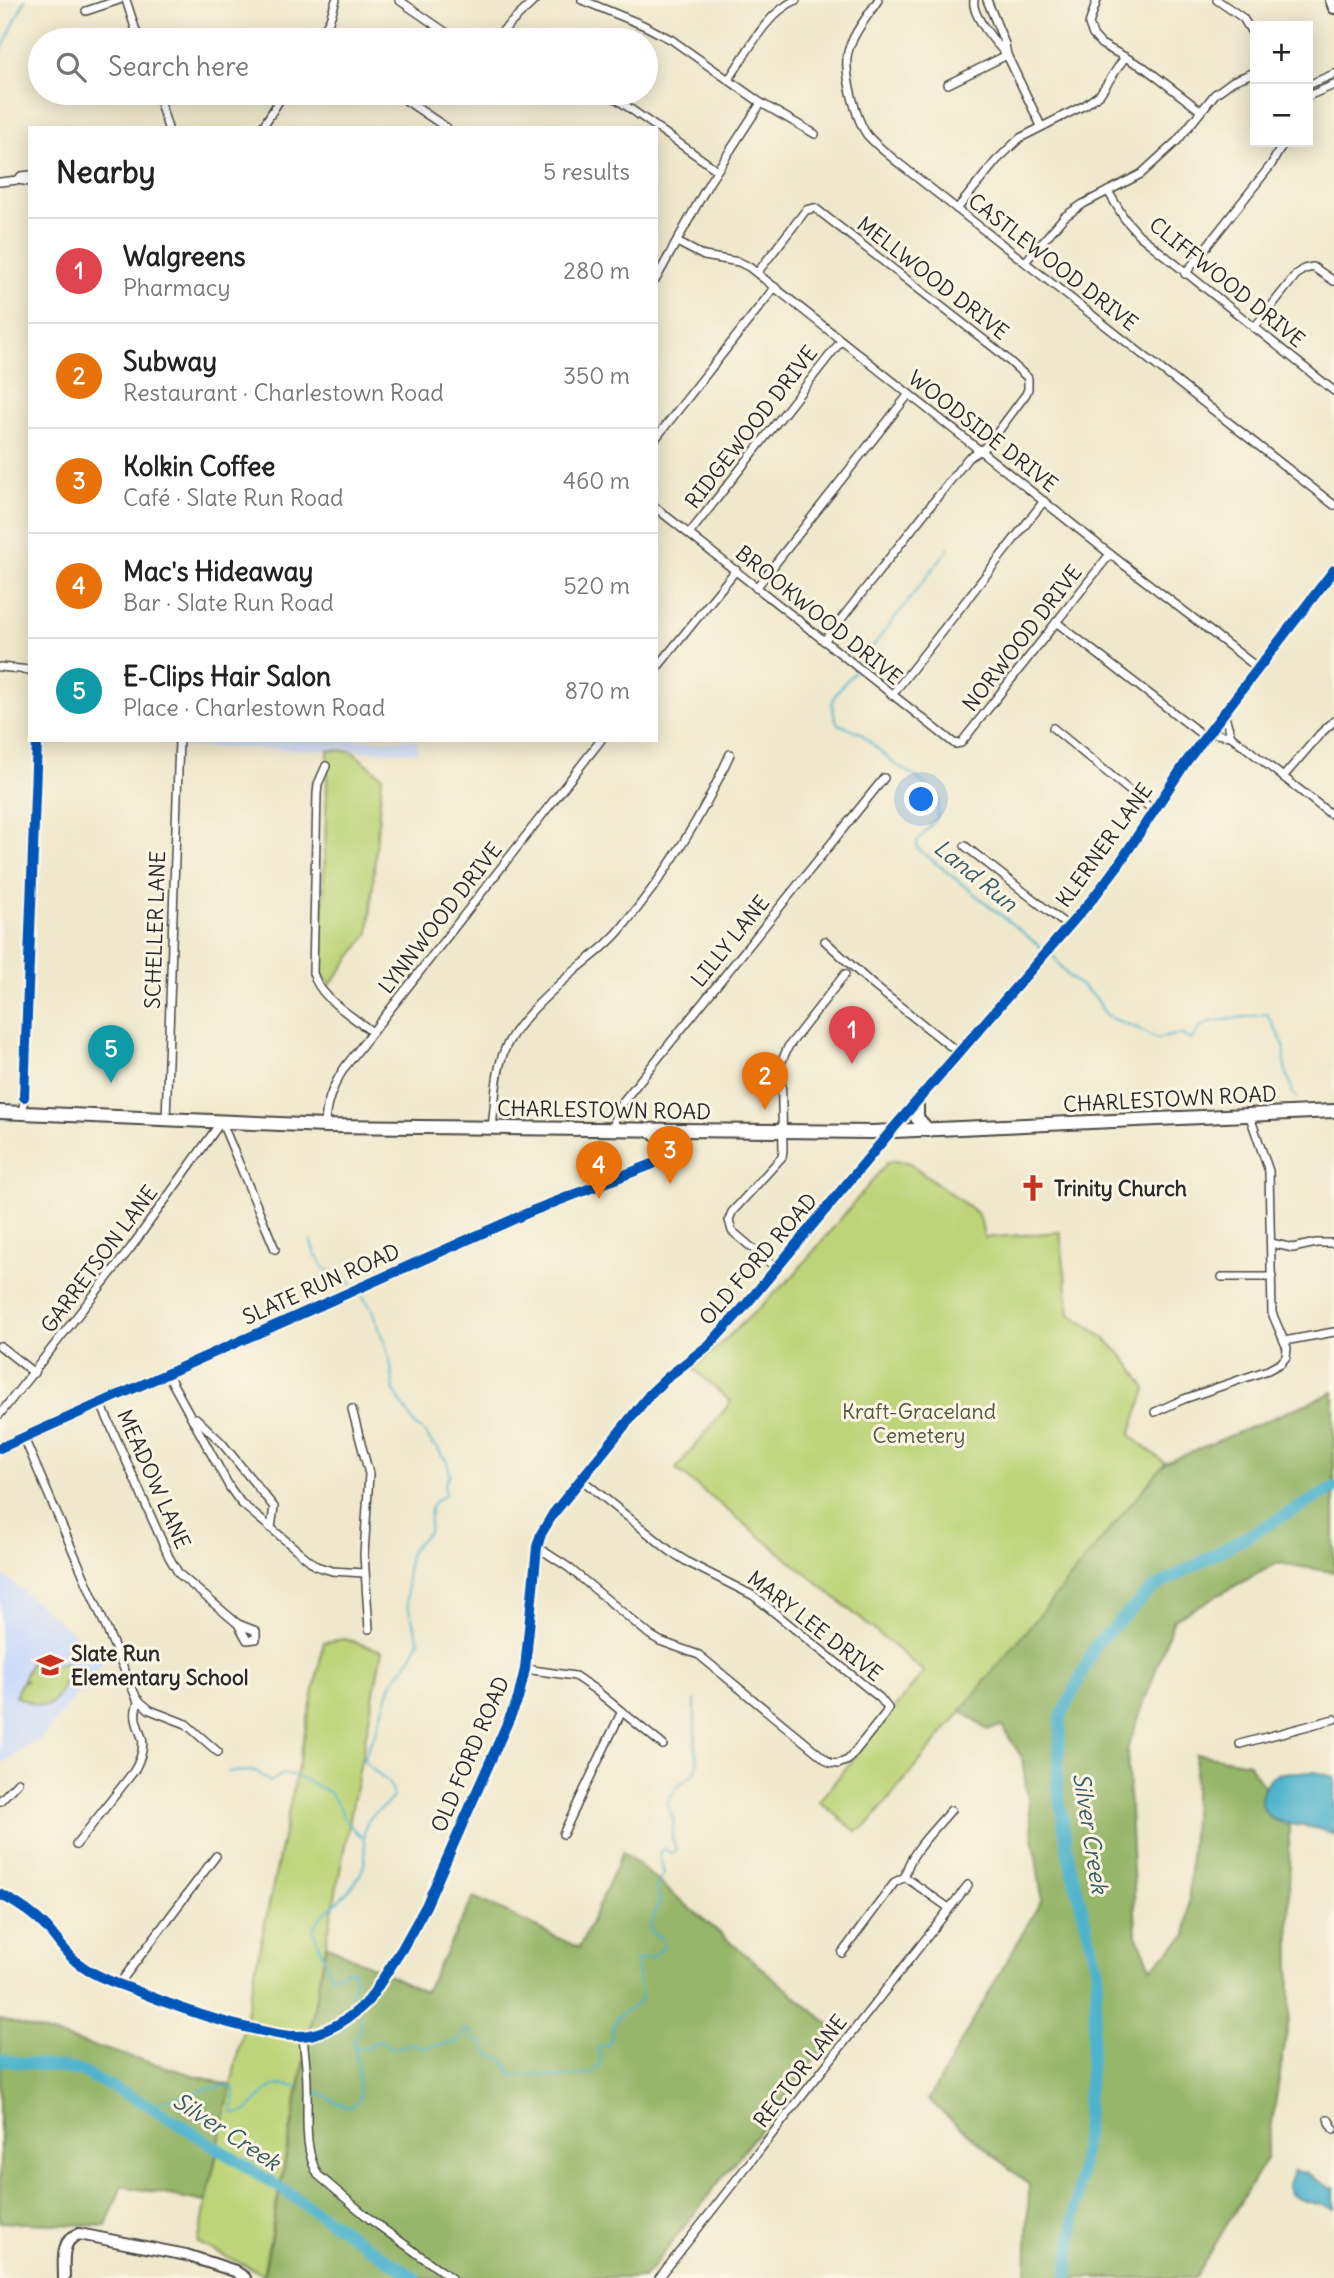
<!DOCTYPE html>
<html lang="en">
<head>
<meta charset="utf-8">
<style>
  body { margin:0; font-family:Delius,sans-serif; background:#f2f2f2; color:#222 }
  .controls { position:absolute; right:21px; top:21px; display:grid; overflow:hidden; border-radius:0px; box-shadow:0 4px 18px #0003 }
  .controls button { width:63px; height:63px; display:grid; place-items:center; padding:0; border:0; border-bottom:2px solid #e0e0e0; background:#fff; color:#222; font:35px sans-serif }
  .you { position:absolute; left:922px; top:800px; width:24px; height:24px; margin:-18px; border:5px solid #fff; border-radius:50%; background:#1a73e8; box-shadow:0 0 0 10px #1a73e833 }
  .badge { display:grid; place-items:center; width:46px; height:46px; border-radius:50%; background:#c8321e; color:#fff; font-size:23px; font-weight:700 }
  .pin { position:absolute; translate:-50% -58px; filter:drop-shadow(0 2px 4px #0008) }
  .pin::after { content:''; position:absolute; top:37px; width:24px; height:21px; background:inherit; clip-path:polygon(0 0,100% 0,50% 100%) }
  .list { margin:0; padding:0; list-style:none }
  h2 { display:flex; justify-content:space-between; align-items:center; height:91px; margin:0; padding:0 28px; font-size:30px }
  h2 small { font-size:23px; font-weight:400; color:#767676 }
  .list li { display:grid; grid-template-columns:46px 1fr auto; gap:21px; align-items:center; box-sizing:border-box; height:105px; padding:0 28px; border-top:2px solid #e0e0e0 }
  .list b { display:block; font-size:26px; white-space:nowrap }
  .list p { margin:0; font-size:23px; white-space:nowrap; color:#767676 }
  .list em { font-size:23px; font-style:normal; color:#767676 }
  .icon { flex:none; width:38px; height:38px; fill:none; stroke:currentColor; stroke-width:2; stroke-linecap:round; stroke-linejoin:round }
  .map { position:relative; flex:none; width:1334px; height:2278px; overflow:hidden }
  .search { position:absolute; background:#fff; box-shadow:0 4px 18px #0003; left:28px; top:28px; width:630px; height:77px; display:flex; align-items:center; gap:18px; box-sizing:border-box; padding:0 24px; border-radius:38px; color:#767676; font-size:26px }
  .panel { position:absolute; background:#fff; box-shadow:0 4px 18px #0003; left:28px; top:126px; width:630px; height:616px; border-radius:0px }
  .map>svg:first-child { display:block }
</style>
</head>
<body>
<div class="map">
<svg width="1334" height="2278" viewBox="0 0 1334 2278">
  <rect width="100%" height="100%" fill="#fcf5e5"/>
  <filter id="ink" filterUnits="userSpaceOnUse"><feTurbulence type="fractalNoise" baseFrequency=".0143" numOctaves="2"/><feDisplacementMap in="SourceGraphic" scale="14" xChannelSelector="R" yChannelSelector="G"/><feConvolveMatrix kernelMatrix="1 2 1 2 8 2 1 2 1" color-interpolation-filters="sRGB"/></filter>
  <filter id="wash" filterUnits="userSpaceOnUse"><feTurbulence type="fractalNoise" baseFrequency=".00686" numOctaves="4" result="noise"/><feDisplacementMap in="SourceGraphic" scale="28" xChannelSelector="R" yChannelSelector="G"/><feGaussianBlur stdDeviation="1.57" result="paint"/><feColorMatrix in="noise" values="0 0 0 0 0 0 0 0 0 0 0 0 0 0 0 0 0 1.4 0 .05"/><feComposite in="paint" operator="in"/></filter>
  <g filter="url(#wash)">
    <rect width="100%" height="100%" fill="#efe8cc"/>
    <!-- built -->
    <g fill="#cddbfa">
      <path d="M179,740H417V752L195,747L179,746Z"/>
      <path d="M0,1572L105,1660L42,1738L0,1765Z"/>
    </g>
    <!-- green -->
    <g fill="#bdd479" stroke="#748052" stroke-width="2">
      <path d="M328,750L351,751L382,776L369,933L330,985L321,972Z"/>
      <path d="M893,1161L908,1162L977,1213L981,1221L984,1238L1060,1232L1070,1314C1104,1336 1126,1353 1146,1389L1130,1435L1165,1463L866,1827L856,1831L819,1801L924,1672L813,1579L676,1469L731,1402L694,1369L793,1276L887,1163Z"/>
      <path d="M345,1639L382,1651L263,2274L198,2243L324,1642Z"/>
      <path d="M35,1654C42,1665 53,1668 65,1662L70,1669C53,1705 56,1715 15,1696L22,1681H26L23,1679Z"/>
    </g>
    <!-- forest -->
    <g fill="#96b669" stroke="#60704a" stroke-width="2">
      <path d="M1334,1392V1572L1277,1563L1174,1619L1127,1750L1136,1932L1151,1968L1187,1935L1196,1754L1249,1763L1289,1827L1290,2013L1266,2159L1195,2278H1026L1029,2185L928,2100L1042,1899L1022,1758L1002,1726L987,1730L961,1710L1165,1463Z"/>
      <path d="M623,1852L837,2031L644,2278H268L264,2274L326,1945L425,1992L474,1897L579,1948Z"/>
      <path d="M0,2019L231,2086L206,2202L122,2186L106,2226L0,2222Z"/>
    </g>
    <!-- water -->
    <g fill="#4db3cc" stroke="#3c6f7c" stroke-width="2">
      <path d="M1315,1772L1334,1777V1835C1329,1833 1324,1830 1319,1829C1304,1825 1290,1826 1275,1820C1256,1811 1258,1785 1276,1775C1286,1770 1303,1773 1315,1772Z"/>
      <path d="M1293,2171L1306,2173L1330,2188H1334V2209C1320,2202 1302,2204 1290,2194L1288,2187Z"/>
    </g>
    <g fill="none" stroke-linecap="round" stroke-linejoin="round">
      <!-- stream -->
      <g stroke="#4db3cc" stroke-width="2">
        <path d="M0,53L25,0"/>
        <path d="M860,663L949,548"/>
        <path d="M854,672C837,692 825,698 838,724L859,732L896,765L916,777L939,797L937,818L917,842V848L1042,948"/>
        <path d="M1053,956L1068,976L1096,998L1104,1012L1111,1018L1137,1028L1156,1039L1180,1034L1191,1040L1202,1026L1209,1022L1267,1014L1284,1045V1064L1293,1093L1297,1098"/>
        <path d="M311,1241L315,1255L318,1256L323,1267L352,1284"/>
        <path d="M228,1772L256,1771L270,1782L281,1775L288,1774L308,1781L330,1793L339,1806L345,1820L361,1837"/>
        <path d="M353,2005L350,1994C356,1985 357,1979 352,1969L331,1976L313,1930L316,1923C331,1905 357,1889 364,1865C369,1847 357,1838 370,1818C375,1812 393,1801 393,1796C394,1780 370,1771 363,1759L377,1729L391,1684L412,1656L419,1640L407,1603V1572L410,1551L429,1531L431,1508L434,1502L445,1495V1484L450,1474L447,1461L441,1455L438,1448L433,1445L425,1433L416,1426L394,1391L391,1366L385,1344L371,1308L362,1295"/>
        <path d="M354,2048H370L371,2043L383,2041L391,2049L412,2044L426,2048L448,2043L453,2044L461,2039L465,2029L471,2032L473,2039L480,2041L490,2055L503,2060L513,2076L537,2074L561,2078L593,2073L599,2065L601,2055L597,2050L599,2046L608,2045C614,2036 610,2025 618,2017C626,2009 635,2008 642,1999L637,1971V1960L653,1957L663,1948V1941L660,1937L652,1934L650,1926L660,1900C655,1888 656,1884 664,1874L660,1859L661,1850L665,1849L670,1853L676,1851L672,1837L674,1821L667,1803L677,1786L695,1773L698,1764L695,1742V1700"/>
        <path d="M317,2092L346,2107L355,2105L360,2098L358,2065L353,2042L361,2026L358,2016"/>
        <path d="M150,2106C164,2100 222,2082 233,2087C236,2096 231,2104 233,2113C255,2118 259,2086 280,2085C285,2084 292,2086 297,2087"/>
      </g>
      <!-- river -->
      <g stroke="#4db3cc" stroke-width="12">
        <path d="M0,2060L78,2070L150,2106L276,2185L415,2278"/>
        <path d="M1067,2278L1085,2136L1098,1970L1069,1859L1057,1785L1061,1717L1096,1644L1152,1589L1334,1488"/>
      </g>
    </g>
  </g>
  <g filter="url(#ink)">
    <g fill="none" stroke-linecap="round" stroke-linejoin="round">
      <defs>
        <g id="street">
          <path d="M126,0L139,40"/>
          <path d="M399,0L457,40"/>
          <path d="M582,0L643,25L672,40L761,103L815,134"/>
          <path d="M878,0C868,16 853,33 848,52C843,70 856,121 868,136C878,147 890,156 901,165L1334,505"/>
          <path d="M974,0C971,15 996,44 1007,55L1005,44L987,0"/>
          <path d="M1097,0L1089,24L1093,35L1101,44L1145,68L1201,111"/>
          <path d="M1217,0L1243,18L1255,38"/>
          <path d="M86,11L119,0"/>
          <path d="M318,40L330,19L336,0"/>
          <path d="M493,40L535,0"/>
          <path d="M729,79C748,52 765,14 796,0"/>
          <path d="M948,84L1007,55L1041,126"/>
          <path d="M1308,85L1334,74"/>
          <path d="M157,93L168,128"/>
          <path d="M395,93L447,128"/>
          <path d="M608,93L717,170"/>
          <path d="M1308,96L1334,85"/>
          <path d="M262,128L284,93"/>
          <path d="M18,180L30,182"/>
          <path d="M0,182L18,180L21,176L30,175"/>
          <path d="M1108,191L1124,218L1139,235L1334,391"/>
          <path d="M957,209L996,161L1020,138L1085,105L1100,94L1125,57"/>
          <path d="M677,242L704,256L739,262L749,267L1110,554L1258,668"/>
          <path d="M1025,262L1064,217L1083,204L1141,174L1177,141L1215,94L1233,81L1255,72"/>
          <path d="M757,273L806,210L815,208L997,350L1028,378V389L1026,394L994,437L984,448L968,458L824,641"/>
          <path d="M1185,274L1271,165L1284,142"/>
          <path d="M656,279L709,183L761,103"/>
          <path d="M1254,328L1296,275L1304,269L1313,267L1334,281"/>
          <path d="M656,438L775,287"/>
          <path d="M656,508L955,744L961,743L1110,554"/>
          <path d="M689,534L841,341"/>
          <path d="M756,588L909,394"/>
          <path d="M1056,622L1205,737"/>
          <path d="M0,667L30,670"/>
          <path d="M656,669L736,570"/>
          <path d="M892,695L1044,501"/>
          <path d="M1224,713L1231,736L1329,813L1334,815"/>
          <path d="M1053,728L1153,810"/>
          <path d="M1208,733L1231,736"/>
          <path d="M326,766L318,784L317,794L313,973C320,999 353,1016 372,1032"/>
          <path d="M1283,777L1320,734L1334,721"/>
          <path d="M965,846L1069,927"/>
          <path d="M825,941L873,985L959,1053"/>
          <path d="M23,1114L37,740"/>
          <path d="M166,1120L179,740"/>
          <path d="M222,1123L275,1249"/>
          <path d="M325,1126C325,1103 333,1085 345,1067L601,740"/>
          <path d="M492,1128C495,1104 495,1077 503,1054C513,1025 549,993 572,973C588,959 606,947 620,930C663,878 703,816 730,754"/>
          <path d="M614,1130L615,1116L621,1104L884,778"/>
          <path d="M1271,1243L1293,1248L1316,1243H1334"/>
          <path d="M777,1269L732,1231L729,1220L732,1212L782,1157L783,1150L781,1063L788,1047L845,974"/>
          <path d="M1222,1277H1272"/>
          <path d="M1284,1341L1334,1332"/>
          <path d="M0,1346L34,1373"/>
          <path d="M168,1375L230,1488L241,1503L316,1566L332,1571L364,1573"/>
          <path d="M101,1404L169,1557L179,1574L238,1624"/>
          <path d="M352,1409L369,1474L364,1555L369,1629"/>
          <path d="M1155,1412L1184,1399L1268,1370L1281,1363L1286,1357L1287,1348L1272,1313L1269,1171L1249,1114"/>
          <path d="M0,1414L130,1249L221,1122"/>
          <path d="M196,1418L221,1442L274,1507L271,1528"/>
          <path d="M24,1438L137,1699L150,1710L186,1724L218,1752"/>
          <path d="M537,1547L568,1567L650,1635L660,1641L699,1655L830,1763L838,1764L848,1760L885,1714L888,1708L880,1698L754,1596L689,1563L670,1551L581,1479"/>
          <path d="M238,1624L256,1631V1639L247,1640Z"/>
          <path d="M525,1669L575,1676L594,1689L663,1745"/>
          <path d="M1240,1744L1334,1719"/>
          <path d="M0,1801L18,1782"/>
          <path d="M563,1834L621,1713"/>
          <path d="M76,1845L134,1771C139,1762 145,1749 142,1738C137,1723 132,1716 139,1700"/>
          <path d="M0,1894L21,1906L40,1921L76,1962L94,1973L119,1984L177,2008L232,2025L291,2036H303L324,2031L353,2014L369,2000L402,1949L426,1906L518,1699L525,1669L537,1547L546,1524L560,1504L650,1394L669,1376L718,1336L777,1269L891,1132"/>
          <path d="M949,1908L905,1877C908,1854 936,1828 951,1810"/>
          <path d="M842,1953L895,1882L905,1877"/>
          <path d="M119,1984L216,1856"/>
          <path d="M303,2036C304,2052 307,2068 307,2085C308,2113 303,2149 318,2175L371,2220L451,2278"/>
          <path d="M1328,2119L1334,2129"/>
          <path d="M659,2278L968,1885"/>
        </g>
        <g id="secondary">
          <path d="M1331,0L1334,8"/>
          <path d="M891,1131L1094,897L1119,864L1186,762L1334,570"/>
          <path d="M0,1448L532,1211L653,1164L673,1150L682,1130"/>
          <path d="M64,2278C64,2261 60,2240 79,2234L186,2255L235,2271L245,2278"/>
        </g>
        <g id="primary">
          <path d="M917,1102V1118L928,1130"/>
          <path d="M0,1112L325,1126L872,1132L1334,1111"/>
          <path d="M650,1131C664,1137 664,1146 660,1160"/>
        </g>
      </defs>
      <!-- street casing -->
      <use href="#street" stroke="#484743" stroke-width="10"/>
      <!-- secondary casing -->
      <use href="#secondary" stroke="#484743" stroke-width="14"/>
      <!-- primary casing -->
      <use href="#primary" stroke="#484743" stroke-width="16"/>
      <!-- street -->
      <use href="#street" stroke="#fff" stroke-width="7"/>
      <!-- secondary -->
      <use href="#secondary" stroke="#fff" stroke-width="10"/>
      <!-- primary -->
      <use href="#primary" stroke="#fff" stroke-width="12"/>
      <defs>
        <g id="cycleway">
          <path d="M24,1097L37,740"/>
          <path d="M0,1448L532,1211L653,1164L660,1160L663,1149L662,1140"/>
          <path d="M0,1894C17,1903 34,1914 47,1928C59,1942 68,1957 83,1967C98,1977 115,1983 132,1989C173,2006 214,2021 258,2030C275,2034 293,2038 310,2035C333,2030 353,2016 369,2000L402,1949L426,1906L518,1699L525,1669L537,1547L541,1534L553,1514L650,1394L669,1376L709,1345L744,1307L891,1131L1094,897L1119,864L1186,762L1334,570"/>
        </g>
      </defs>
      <!-- cycleway casing -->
      <use href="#cycleway" stroke="#fcf5e5" stroke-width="15"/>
      <!-- cycleway -->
      <use href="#cycleway" stroke="#0057b8" stroke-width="10"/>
    </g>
  </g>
  <!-- icons -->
  <defs>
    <symbol id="church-bare" viewBox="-9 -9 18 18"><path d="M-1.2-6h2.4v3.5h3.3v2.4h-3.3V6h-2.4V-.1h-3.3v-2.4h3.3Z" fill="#c8321e" stroke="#fcf5e5" stroke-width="2.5" paint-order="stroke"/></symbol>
    <symbol id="school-bare" viewBox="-9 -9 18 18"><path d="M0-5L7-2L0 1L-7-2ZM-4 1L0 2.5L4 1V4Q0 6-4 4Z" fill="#c8321e" stroke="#fcf5e5" stroke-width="2.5" paint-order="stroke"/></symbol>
  </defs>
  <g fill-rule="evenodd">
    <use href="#church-bare" x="1014" y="1169" width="38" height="38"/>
    <use href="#school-bare" x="31" y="1646" width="38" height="38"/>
  </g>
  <g text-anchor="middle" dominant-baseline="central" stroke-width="6" stroke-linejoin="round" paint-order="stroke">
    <!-- street labels -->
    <g font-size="21" fill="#2b2b2b" stroke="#fcf5e5">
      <text transform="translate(1053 262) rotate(38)">CASTLEWOOD DRIVE</text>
      <text transform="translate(933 278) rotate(38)">MELLWOOD DRIVE</text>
      <text transform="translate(1227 282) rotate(39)">CLIFFWOOD DRIVE</text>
      <text transform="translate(751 427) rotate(-52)">RIDGEWOOD DRIVE</text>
      <text transform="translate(983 431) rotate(38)">WOODSIDE DRIVE</text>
      <text transform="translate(819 615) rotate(39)">BROOKWOOD DRIVE</text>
      <text transform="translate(1022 638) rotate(-52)">NORWOOD DRIVE</text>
      <text transform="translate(1104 845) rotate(-54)">KLERNER LANE</text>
      <text transform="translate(440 918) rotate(-52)">LYNNWOOD DRIVE</text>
      <text transform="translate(155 930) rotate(-88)">SCHELLER LANE</text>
      <text transform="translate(730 941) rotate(-51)">LILLY LANE</text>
      <text transform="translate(1170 1099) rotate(-3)">CHARLESTOWN ROAD</text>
      <text transform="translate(604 1110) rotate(1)">CHARLESTOWN ROAD</text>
      <text transform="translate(99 1259) rotate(-53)">GARRETSON LANE</text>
      <text transform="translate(758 1259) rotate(-49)">OLD FORD ROAD</text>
      <text transform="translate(321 1284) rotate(-24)">SLATE RUN ROAD</text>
      <text transform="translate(154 1479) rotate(66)">MEADOW LANE</text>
      <text transform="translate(815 1626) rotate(38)">MARY LEE DRIVE</text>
      <text transform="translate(470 1754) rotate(-67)">OLD FORD ROAD</text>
      <text transform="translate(800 2071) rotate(-52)">RECTOR LANE</text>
    </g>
    <!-- poi labels -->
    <g font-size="21" font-weight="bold" fill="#2b2b2b" stroke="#fcf5e5" text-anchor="start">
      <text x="1054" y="1188">Trinity Church</text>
      <text x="71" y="1653">Slate Run<tspan x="71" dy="24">Elementary School</tspan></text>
    </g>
    <!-- park labels -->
    <g font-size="21" fill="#50553e" stroke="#fcf5e5">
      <text x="919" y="1411">Kraft-Graceland<tspan x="919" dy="24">Cemetery</tspan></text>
    </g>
    <!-- water labels -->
    <g font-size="23" font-style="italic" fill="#375b63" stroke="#fcf5e5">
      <text transform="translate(976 875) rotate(39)">Land Run</text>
      <text transform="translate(1091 1833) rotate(81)">Silver Creek</text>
      <text transform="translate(227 2131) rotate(33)">Silver Creek</text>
    </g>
  </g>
</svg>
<div class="controls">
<button>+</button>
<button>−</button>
</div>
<div class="you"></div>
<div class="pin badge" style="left:852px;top:1064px;background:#e0444e">1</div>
<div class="pin badge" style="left:765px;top:1110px;background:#e8710a">2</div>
<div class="pin badge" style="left:670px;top:1184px;background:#e8710a">3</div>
<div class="pin badge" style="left:599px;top:1199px;background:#e8710a">4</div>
<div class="pin badge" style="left:111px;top:1083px;background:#0f9aa8">5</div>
<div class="search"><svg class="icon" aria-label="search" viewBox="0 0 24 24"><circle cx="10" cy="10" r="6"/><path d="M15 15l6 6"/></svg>Search here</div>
<section class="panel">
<h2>Nearby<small>5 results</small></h2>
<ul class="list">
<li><span class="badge" style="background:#e0444e">1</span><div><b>Walgreens</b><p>Pharmacy</p></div><em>280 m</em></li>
<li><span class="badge" style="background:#e8710a">2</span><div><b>Subway</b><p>Restaurant · Charlestown Road</p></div><em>350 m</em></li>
<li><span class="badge" style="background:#e8710a">3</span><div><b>Kolkin Coffee</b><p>Café · Slate Run Road</p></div><em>460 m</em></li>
<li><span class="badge" style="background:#e8710a">4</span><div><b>Mac's Hideaway</b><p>Bar · Slate Run Road</p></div><em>520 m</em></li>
<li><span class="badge" style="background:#0f9aa8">5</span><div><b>E-Clips Hair Salon</b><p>Place · Charlestown Road</p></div><em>870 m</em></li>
</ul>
</section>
</div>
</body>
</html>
